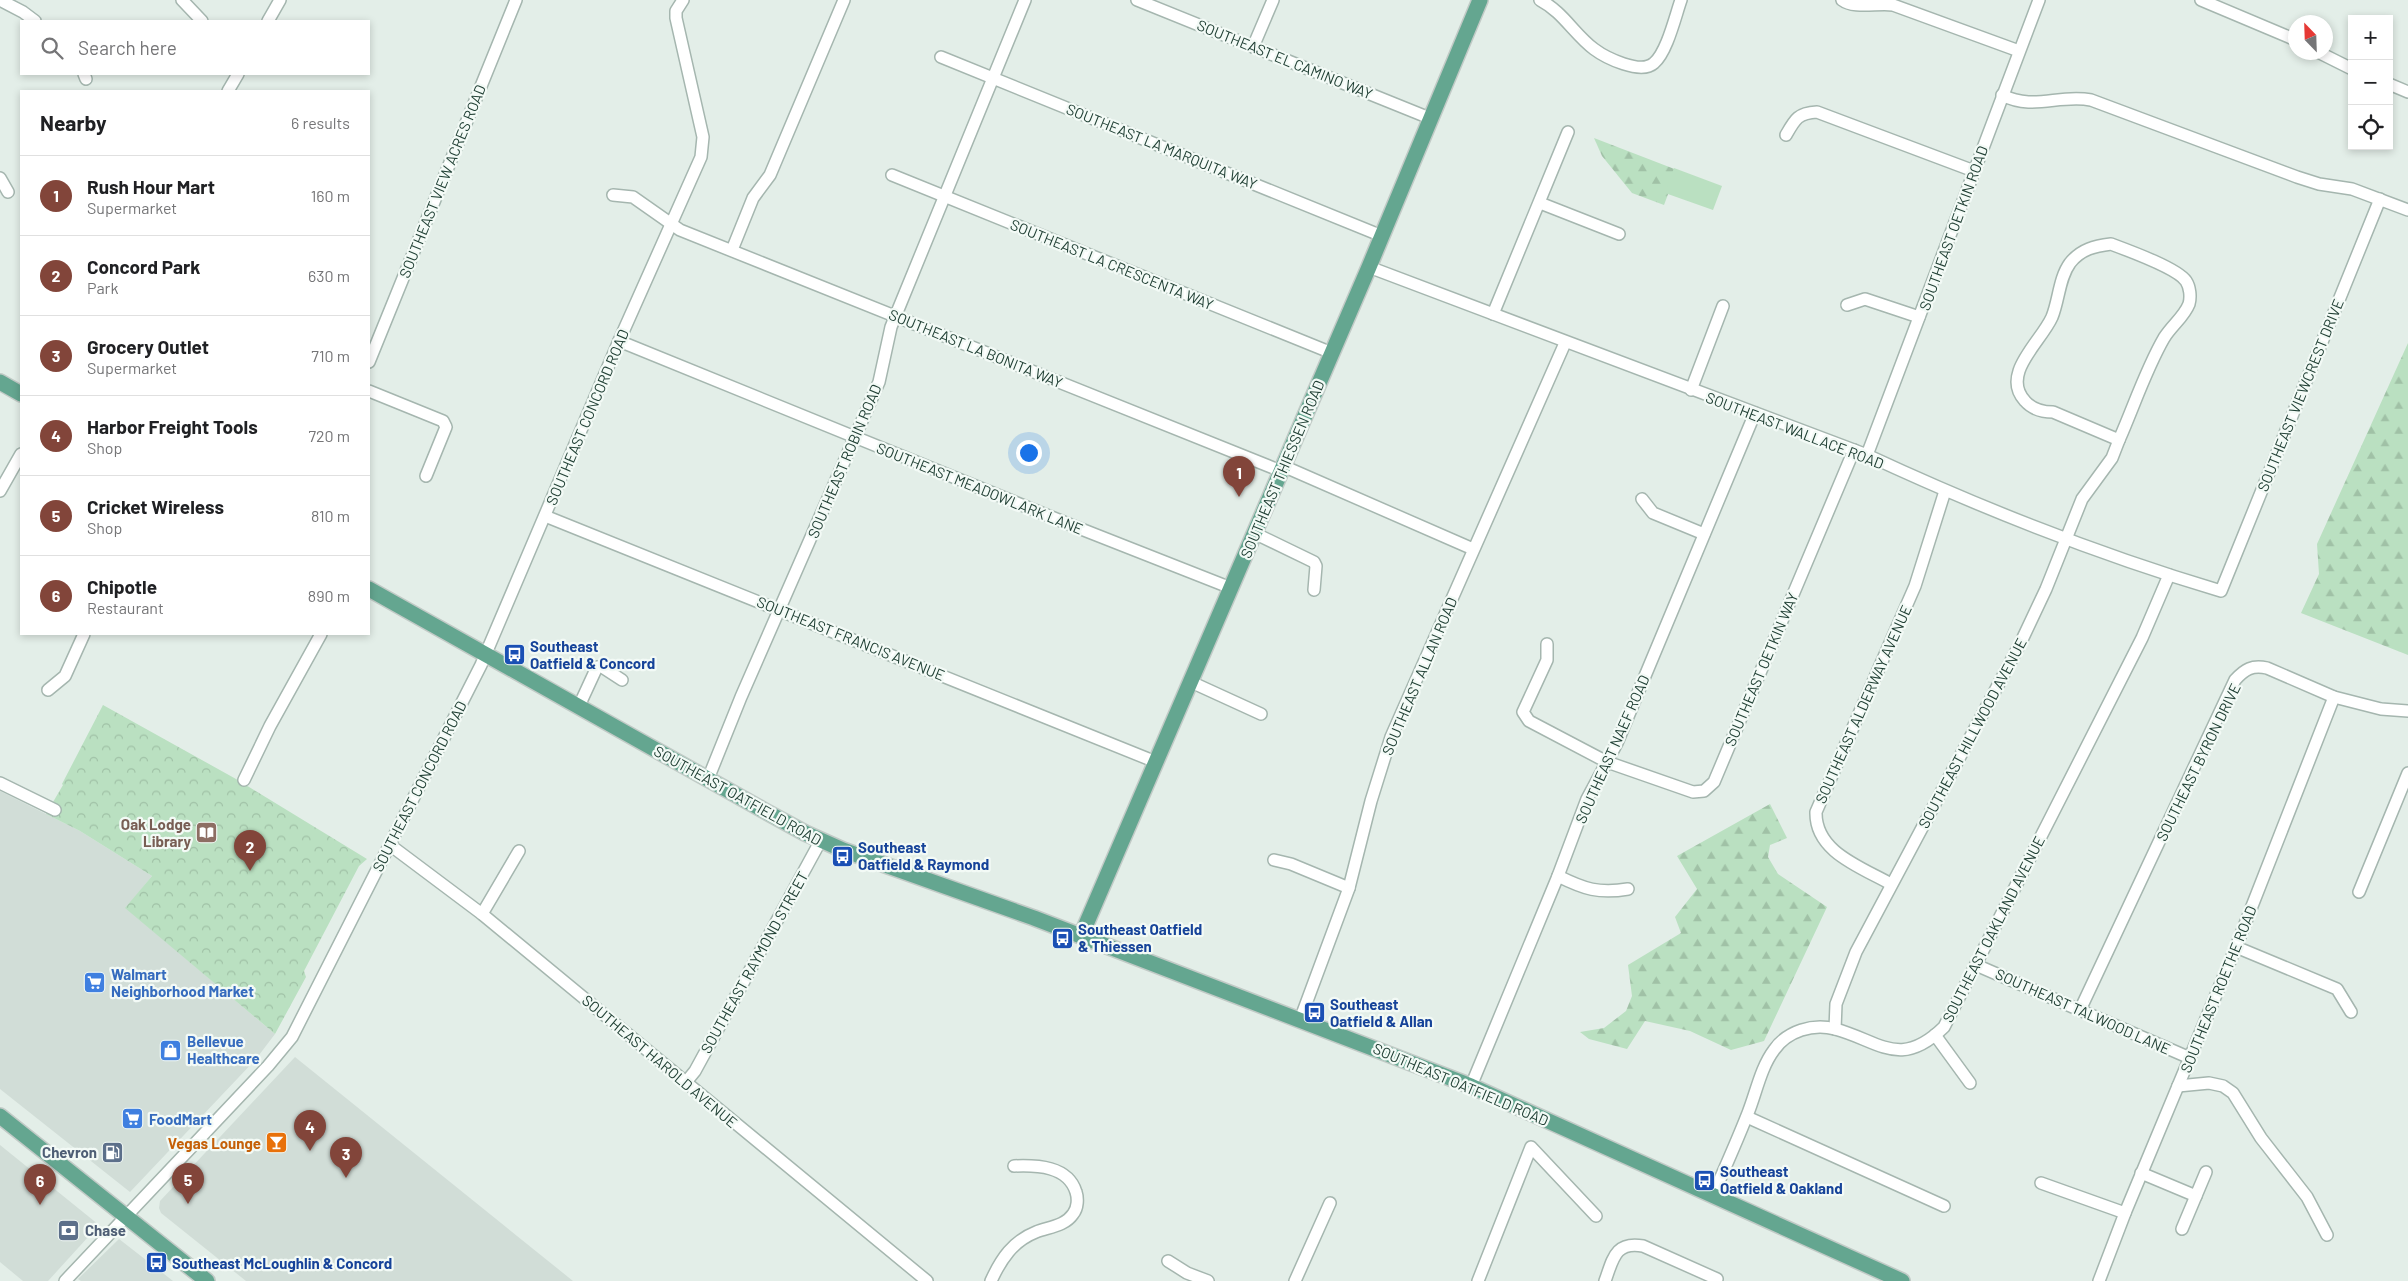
<!DOCTYPE html>
<html lang="en">
<head>
<meta charset="utf-8">
<style>
  body { margin:0; font-family:Barlow,sans-serif; background:#f2f2f2; color:#202124 }
  .controls { position:absolute; right:15px; top:15px; display:grid; overflow:hidden; border-radius:0px; box-shadow:0 2px 8px #0003 }
  .controls button { width:45px; height:45px; display:grid; place-items:center; padding:0; border:0; border-bottom:1px solid #e0e0e0; background:#fff; color:#202124; font:25px sans-serif }
  .compass { position:absolute; left:2288px; top:15px; width:45px; height:45px; border-radius:50%; background:#fff; box-shadow:0 2px 8px #0003; rotate:337deg }
  .you { position:absolute; left:1028px; top:452px; width:18px; height:18px; margin:-12px; border:4px solid #fff; border-radius:50%; background:#1a73e8; box-shadow:0 0 0 8px #1a73e833 }
  .badge { display:grid; place-items:center; width:32px; height:32px; border-radius:50%; background:#82453a; color:#fff; font-size:16px; font-weight:700 }
  .pin { position:absolute; translate:-50% -41px; filter:drop-shadow(0 1px 2px #0008) }
  .pin::after { content:''; position:absolute; top:26px; width:18px; height:15px; background:inherit; clip-path:polygon(0 0,100% 0,50% 100%) }
  .list { margin:0; padding:0; list-style:none }
  h2 { display:flex; justify-content:space-between; align-items:center; height:65px; margin:0; padding:0 20px; font-size:21px }
  h2 small { font-size:16px; font-weight:400; color:#757577 }
  .list li { display:grid; grid-template-columns:32px 1fr auto; gap:15px; align-items:center; box-sizing:border-box; height:80px; padding:0 20px; border-top:1px solid #e0e0e0 }
  .list b { display:block; font-size:19px; white-space:nowrap }
  .list p { margin:0; font-size:16px; white-space:nowrap; color:#757577 }
  .list em { font-size:16px; font-style:normal; color:#757577 }
  .icon { flex:none; width:28px; height:28px; fill:none; stroke:currentColor; stroke-width:2; stroke-linecap:round; stroke-linejoin:round }
  .map { position:relative; flex:none; width:2408px; height:1281px; overflow:hidden }
  .search { position:absolute; background:#fff; box-shadow:0 2px 8px #0003; left:20px; top:20px; width:350px; height:55px; display:flex; align-items:center; gap:12px; box-sizing:border-box; padding:0 18px; border-radius:0px; color:#757577; font-size:19px }
  .panel { position:absolute; background:#fff; box-shadow:0 2px 8px #0003; left:20px; top:90px; width:350px; height:545px; border-radius:0px }
  .map>svg:first-child { display:block }
</style>
</head>
<body>
<div class="map">
<svg width="2408" height="1281" viewBox="0 0 2408 1281">
  <defs>
    <pattern id="forest-firs" width="22" height="20" patternUnits="userSpaceOnUse" patternTransform="scale(1.25)"><rect width="22" height="20" fill="#bae0c1"/><path d="M5 1l3.5 6h-7zM16 11l3.5 6h-7z" fill="#a0c1a6"/></pattern>
    <pattern id="park-crowns" width="20" height="18" patternUnits="userSpaceOnUse" patternTransform="scale(1.25)"><rect width="20" height="18" fill="#bae0c1"/><path d="M2 6a3 3 0 1 1 6 0M12 15a3 3 0 1 1 6 0" fill="none" stroke="#a0c1a6"/></pattern>
  </defs>
  <rect width="100%" height="100%" fill="#e3eee8"/>
  <!-- built -->
  <g fill="#d1ddd7">
    <path d="M0,791L80,831L152,876L126,908L275,1034L256,1059L130,1192L0,1089Z"/>
    <path d="M295,1057L573,1281H246L161,1213L159,1208L160,1201Z"/>
    <path d="M0,1145L99,1225L48,1281H23L0,1262Z"/>
    <path d="M119,1239L173,1281H81L78,1279Z"/>
  </g>
  <!-- forest -->
  <g fill="url(#forest-firs)">
    <path d="M1594,138L1677,170L1664,205L1632,193L1602,156Z"/>
    <path d="M2408,343V655L2301,613L2319,574L2317,544Z"/>
    <path d="M1770,804L1787,838L1770,845L1768,857L1778,874L1827,907L1764,1041L1731,1050L1690,1031L1645,1021L1627,1049L1589,1039L1580,1032L1604,1028L1626,1011L1632,996L1628,965L1681,933L1675,917L1697,889L1677,856Z"/>
  </g>
  <!-- park -->
  <path fill="url(#park-crowns)" d="M103,705L236,779L367,859L359,866L304,971L306,977L275,1034L125,908L152,876L80,831L46,814L63,785L62,784Z"/>
  <!-- garden -->
  <path fill="#bae0c1" d="M1674,168L1722,186L1713,210L1665,193Z"/>
  <g fill="none" stroke-linecap="round" stroke-linejoin="round">
    <defs>
      <g id="minor">
        <path d="M0,0L23,12L35,21"/>
        <path d="M182,0L202,21"/>
        <path d="M1137,0L1432,119"/>
        <path d="M1540,0C1563,12 1574,34 1594,49C1606,58 1641,75 1654,63C1667,52 1675,17 1681,0"/>
        <path d="M1842,0C1854,9 1877,3 1893,5L2019,51"/>
        <path d="M2201,0L2296,40"/>
        <path d="M268,21L280,0"/>
        <path d="M1253,47L1273,0"/>
        <path d="M2318,52L2352,69"/>
        <path d="M941,57L1382,236"/>
        <path d="M84,74L86,79"/>
        <path d="M2389,84L2408,92"/>
        <path d="M228,91L238,74"/>
        <path d="M2002,95C2034,111 2058,94 2091,100L2297,177L2319,184L2352,189L2408,210"/>
        <path d="M1786,135C1795,119 1798,113 1817,112L1974,171"/>
        <path d="M892,175L1332,353"/>
        <path d="M0,178L8,192"/>
        <path d="M613,195L633,197L680,230L1281,471"/>
        <path d="M1540,203L1619,234"/>
        <path d="M2111,244C2127,250 2177,268 2186,281C2190,287 2191,297 2189,304C2184,317 2172,325 2164,338C2146,369 2134,406 2119,440L2053,412C2043,412 2032,409 2025,401C2000,374 2041,342 2052,317C2059,300 2059,278 2070,263C2081,249 2095,246 2111,244Z"/>
        <path d="M732,250L753,198L770,175L844,0"/>
        <path d="M1369,267L1867,455C1981,508 2100,555 2221,591L2380,199"/>
        <path d="M1847,305L1865,299L1919,317"/>
        <path d="M1493,314L1568,132"/>
        <path d="M619,341L1076,527L1231,588"/>
        <path d="M369,362L516,0"/>
        <path d="M1691,390L1723,306"/>
        <path d="M369,391L443,421L446,427L426,476"/>
        <path d="M1867,455L2039,0"/>
        <path d="M1283,466L1473,549"/>
        <path d="M0,491L21,454"/>
        <path d="M1642,499L1653,513L1704,534"/>
        <path d="M545,516L1156,762"/>
        <path d="M1254,533L1314,562L1316,566L1314,590"/>
        <path d="M1547,644V660L1523,712L1529,721L1607,762L1693,792L1704,791L1714,782L1854,450"/>
        <path d="M1191,682L1261,714"/>
        <path d="M48,690L65,676L84,634"/>
        <path d="M579,706L597,667H602L622,680"/>
        <path d="M708,779L741,697L879,382L891,327L1025,0"/>
        <path d="M244,780L270,726L321,634"/>
        <path d="M0,783L55,810"/>
        <path d="M390,845L482,914L927,1281"/>
        <path d="M1274,860L1291,864L1349,888"/>
        <path d="M1558,876C1584,889 1599,894 1628,889"/>
        <path d="M1891,884C1861,867 1815,852 1816,812L1915,586L1945,491"/>
        <path d="M2359,892L2408,773"/>
        <path d="M482,914L519,851"/>
        <path d="M2236,947L2337,989L2351,1012"/>
        <path d="M1976,965L2190,1058"/>
        <path d="M2080,1010L2235,680C2245,669 2252,665 2267,668L2334,697L2381,709L2408,711"/>
        <path d="M1300,1020L1349,888L1371,801L1391,737L1565,343"/>
        <path d="M1835,1029L1836,1004L1856,952L2021,642L2046,589L2082,499L2112,458L2119,440"/>
        <path d="M1935,1035L1970,1083"/>
        <path d="M686,1082L695,1071L821,840"/>
        <path d="M1471,1086L1558,876L1587,799L1617,743L1755,413"/>
        <path d="M2178,1086L2209,1083L2223,1086L2233,1093L2261,1138L2307,1197L2327,1235"/>
        <path d="M1747,1117L1944,1206"/>
        <path d="M2141,1173L2196,1196"/>
        <path d="M2041,1183L2125,1213"/>
        <path d="M1713,1195C1725,1168 1737,1141 1748,1113C1756,1093 1761,1067 1774,1050C1787,1031 1813,1023 1835,1029C1880,1041 1900,1070 1944,1027L2142,638L2169,575"/>
        <path d="M2182,1229L2206,1172"/>
        <path d="M1168,1261L1187,1273L1208,1281"/>
        <path d="M65,1281L268,1066L292,1037L481,665L619,341L701,157L703,137L676,18V11L683,0"/>
        <path d="M991,1281C1001,1259 1013,1241 1036,1232C1049,1227 1065,1226 1073,1214C1078,1208 1078,1198 1076,1192C1068,1166 1037,1165 1014,1166"/>
        <path d="M1295,1281L1330,1203"/>
        <path d="M1478,1281L1531,1147L1596,1216"/>
        <path d="M1605,1281C1613,1259 1615,1241 1643,1246L1717,1279"/>
        <path d="M2099,1281L2125,1213L2236,947L2334,697"/>
      </g>
      <g id="major">
        <path d="M0,382L21,394"/>
        <path d="M369,589L763,810L805,833L843,850L1034,918L1471,1086L1902,1281"/>
        <path d="M1081,936L1369,267L1480,0"/>
        <path d="M0,1116L207,1281"/>
      </g>
    </defs>
    <!-- minor casing -->
    <use href="#minor" stroke="#a5b6af" stroke-width="14"/>
    <!-- major casing -->
    <use href="#major" stroke="#c1cac6" stroke-width="18"/>
    <!-- minor -->
    <use href="#minor" stroke="#fff" stroke-width="11"/>
    <!-- major -->
    <use href="#major" stroke="#64a690" stroke-width="15"/>
  </g>
  <!-- icons -->
  <defs>
    <symbol id="bus-square" viewBox="-11 -11 22 22"><rect x="-9" y="-9" width="18" height="18" rx="4" fill="#1a4fb4" stroke="#f3faf6"/><path d="M-5-6H5V4H4V6H2V4H-2V6H-4V4H-5ZM-3.5-4V0h7V-4ZM-3.5 1.2v1.5H-2V1.2ZM2 1.2v1.5H3.5V1.2Z" fill="#fff"/></symbol>
    <symbol id="library-square" viewBox="-11 -11 22 22"><rect x="-9" y="-9" width="18" height="18" rx="4" fill="#8d6e63" stroke="#f3faf6"/><path d="M-6-4Q-3-5.5-.7-3.5V5Q-3 3-6 4ZM6-4Q3-5.5 .7-3.5V5Q3 3 6 4Z" fill="#fff"/></symbol>
    <symbol id="supermarket-square" viewBox="-11 -11 22 22"><rect x="-9" y="-9" width="18" height="18" rx="4" fill="#3f7fe0" stroke="#f3faf6"/><path d="M-6-5.5h2.5l.6 2H6L4.5 2H-2.5L-4.4-4H-6ZM-1.5 3.2a1.3 1.3 0 1 0 .1 0ZM3 3.2a1.3 1.3 0 1 0 .1 0Z" fill="#fff"/></symbol>
    <symbol id="shop-square" viewBox="-11 -11 22 22"><rect x="-9" y="-9" width="18" height="18" rx="4" fill="#3f7fe0" stroke="#f3faf6"/><path d="M-5-2.5h2.3a2.7 3.5 0 0 1 5.4 0H5L5.5 6h-11ZM-1.5-2.5h3a1.5 2.3 0 0 0-3 0Z" fill="#fff"/></symbol>
    <symbol id="bar-square" viewBox="-11 -11 22 22"><rect x="-9" y="-9" width="18" height="18" rx="4" fill="#e8710a" stroke="#f3faf6"/><path d="M-6-5H6L.8 .8V4.5H3.5V6h-7V4.5H-.8V.8Z" fill="#fff"/></symbol>
    <symbol id="fuel-square" viewBox="-11 -11 22 22"><rect x="-9" y="-9" width="18" height="18" rx="4" fill="#5c6f8a" stroke="#f3faf6"/><path d="M-5.5-6h7V0h2V4h1.3V-2.5L3-4.5l.8-.8L6-3V5H2.5V1h-1V6h-7ZM-4.2-4.7v3.2H.2V-4.7Z" fill="#fff"/></symbol>
    <symbol id="bank-square" viewBox="-11 -11 22 22"><rect x="-9" y="-9" width="18" height="18" rx="4" fill="#5c6f8a" stroke="#f3faf6"/><path d="M-6-4H6V4H-6ZM0-2.3a2.3 2.3 0 1 0 0 4.6a2.3 2.3 0 1 0 0-4.6Z" fill="#fff"/></symbol>
  </defs>
  <g fill-rule="evenodd">
    <use href="#bus-square" x="502" y="642" width="25" height="25"/>
    <use href="#library-square" x="194" y="820" width="25" height="25"/>
    <use href="#bus-square" x="830" y="844" width="25" height="25"/>
    <use href="#bus-square" x="1050" y="926" width="25" height="25"/>
    <use href="#supermarket-square" x="82" y="970" width="25" height="25"/>
    <use href="#bus-square" x="1302" y="1000" width="25" height="25"/>
    <use href="#shop-square" x="158" y="1038" width="25" height="25"/>
    <use href="#supermarket-square" x="120" y="1106" width="25" height="25"/>
    <use href="#bar-square" x="264" y="1130" width="25" height="25"/>
    <use href="#fuel-square" x="100" y="1140" width="25" height="25"/>
    <use href="#bus-square" x="1692" y="1168" width="25" height="25"/>
    <use href="#bank-square" x="56" y="1218" width="25" height="25"/>
    <use href="#bus-square" x="144" y="1250" width="25" height="25"/>
  </g>
  <g text-anchor="middle" dominant-baseline="central" stroke-width="4.5" stroke-linejoin="round" paint-order="stroke">
    <!-- street labels -->
    <g font-size="15" fill="#214035" stroke="#f3faf6">
      <text transform="translate(1285 59) rotate(22)">SOUTHEAST EL CAMINO WAY</text>
      <text transform="translate(1162 146) rotate(22)">SOUTHEAST LA MARQUITA WAY</text>
      <text transform="translate(442 181) rotate(-68)">SOUTHEAST VIEW ACRES ROAD</text>
      <text transform="translate(1953 228) rotate(-70)">SOUTHEAST OETKIN ROAD</text>
      <text transform="translate(1112 264) rotate(22)">SOUTHEAST LA CRESCENTA WAY</text>
      <text transform="translate(976 348) rotate(22)">SOUTHEAST LA BONITA WAY</text>
      <text transform="translate(2300 395) rotate(-68)">SOUTHEAST VIEWCREST DRIVE</text>
      <text transform="translate(587 417) rotate(-67)">SOUTHEAST CONCORD ROAD</text>
      <text transform="translate(1795 430) rotate(21)">SOUTHEAST WALLACE ROAD</text>
      <text transform="translate(844 461) rotate(-67)">SOUTHEAST ROBIN ROAD</text>
      <text transform="translate(1282 469) rotate(-67)">SOUTHEAST THIESSEN ROAD</text>
      <text transform="translate(980 488) rotate(22)">SOUTHEAST MEADOWLARK LANE</text>
      <text transform="translate(851 638) rotate(22)">SOUTHEAST FRANCIS AVENUE</text>
      <text transform="translate(1761 669) rotate(-67)">SOUTHEAST OETKIN WAY</text>
      <text transform="translate(1419 676) rotate(-67)">SOUTHEAST ALLAN ROAD</text>
      <text transform="translate(1863 704) rotate(-66)">SOUTHEAST ALDERWAY AVENUE</text>
      <text transform="translate(1972 733) rotate(-62)">SOUTHEAST HILLWOOD AVENUE</text>
      <text transform="translate(1612 749) rotate(-66)">SOUTHEAST NAEF ROAD</text>
      <text transform="translate(2198 762) rotate(-64)">SOUTHEAST BYRON DRIVE</text>
      <text transform="translate(419 786) rotate(-63)">SOUTHEAST CONCORD ROAD</text>
      <text transform="translate(738 795) rotate(29)">SOUTHEAST OATFIELD ROAD</text>
      <text transform="translate(1993 929) rotate(-63)">SOUTHEAST OAKLAND AVENUE</text>
      <text transform="translate(754 962) rotate(-61)">SOUTHEAST RAYMOND STREET</text>
      <text transform="translate(2218 989) rotate(-68)">SOUTHEAST ROETHE ROAD</text>
      <text transform="translate(2083 1011) rotate(24)">SOUTHEAST TALWOOD LANE</text>
      <text transform="translate(660 1061) rotate(40)">SOUTHEAST HAROLD AVENUE</text>
      <text transform="translate(1461 1084) rotate(23)">SOUTHEAST OATFIELD ROAD</text>
    </g>
    <!-- transit labels -->
    <g font-size="15" font-weight="bold" fill="#164399" stroke="#f3faf6" text-anchor="start">
      <text x="530" y="646">Southeast<tspan x="530" dy="17">Oatfield &amp; Concord</tspan></text>
      <text x="858" y="847">Southeast<tspan x="858" dy="17">Oatfield &amp; Raymond</tspan></text>
      <text x="1078" y="929">Southeast Oatfield<tspan x="1078" dy="17">&amp; Thiessen</tspan></text>
      <text x="1330" y="1004">Southeast<tspan x="1330" dy="17">Oatfield &amp; Allan</tspan></text>
      <text x="1720" y="1171">Southeast<tspan x="1720" dy="17">Oatfield &amp; Oakland</tspan></text>
      <text x="172" y="1263">Southeast McLoughlin &amp; Concord</text>
    </g>
    <!-- education labels -->
    <g font-size="15" font-weight="bold" fill="#785e54" stroke="#f3faf6" text-anchor="end">
      <text x="191" y="824">Oak Lodge<tspan x="191" dy="17">Library</tspan></text>
    </g>
    <!-- shop labels -->
    <g font-size="15" font-weight="bold" fill="#366cbe" stroke="#f3faf6" text-anchor="start">
      <text x="111" y="974">Walmart<tspan x="111" dy="17">Neighborhood Market</tspan></text>
      <text x="187" y="1041">Bellevue<tspan x="187" dy="17">Healthcare</tspan></text>
      <text x="149" y="1119">FoodMart</text>
    </g>
    <!-- food labels -->
    <g font-size="15" font-weight="bold" fill="#c56008" stroke="#f3faf6" text-anchor="end">
      <text x="261" y="1143">Vegas Lounge</text>
    </g>
    <!-- service labels -->
    <g font-size="15" font-weight="bold" fill="#4e5e75" stroke="#f3faf6" text-anchor="end">
      <text x="97" y="1152">Chevron</text>
      <text x="85" y="1230" text-anchor="start">Chase</text>
    </g>
  </g>
</svg>
<div class="controls">
<button>+</button>
<button>−</button>
<button><svg class="icon" aria-label="locate" viewBox="0 0 24 24"><circle cx="12" cy="12" r="6"/><path d="M12 2v4M12 18v4M2 12h4M18 12h4"/></svg></button>
</div>
<svg class="compass" viewBox="-18 -18 36 36"><path d="M0-13l5 13h-10z" fill="#e53935"/><path d="M0 13l5-13h-10z" fill="#757577"/></svg>
<div class="you"></div>
<div class="pin badge" style="left:1239px;top:497px">1</div>
<div class="pin badge" style="left:250px;top:871px">2</div>
<div class="pin badge" style="left:346px;top:1178px">3</div>
<div class="pin badge" style="left:310px;top:1151px">4</div>
<div class="pin badge" style="left:188px;top:1204px">5</div>
<div class="pin badge" style="left:40px;top:1205px">6</div>
<div class="search"><svg class="icon" aria-label="search" viewBox="0 0 24 24"><circle cx="10" cy="10" r="6"/><path d="M15 15l6 6"/></svg>Search here</div>
<section class="panel">
<h2>Nearby<small>6 results</small></h2>
<ul class="list">
<li><span class="badge">1</span><div><b>Rush Hour Mart</b><p>Supermarket</p></div><em>160 m</em></li>
<li><span class="badge">2</span><div><b>Concord Park</b><p>Park</p></div><em>630 m</em></li>
<li><span class="badge">3</span><div><b>Grocery Outlet</b><p>Supermarket</p></div><em>710 m</em></li>
<li><span class="badge">4</span><div><b>Harbor Freight Tools</b><p>Shop</p></div><em>720 m</em></li>
<li><span class="badge">5</span><div><b>Cricket Wireless</b><p>Shop</p></div><em>810 m</em></li>
<li><span class="badge">6</span><div><b>Chipotle</b><p>Restaurant</p></div><em>890 m</em></li>
</ul>
</section>
</div>
</body>
</html>
